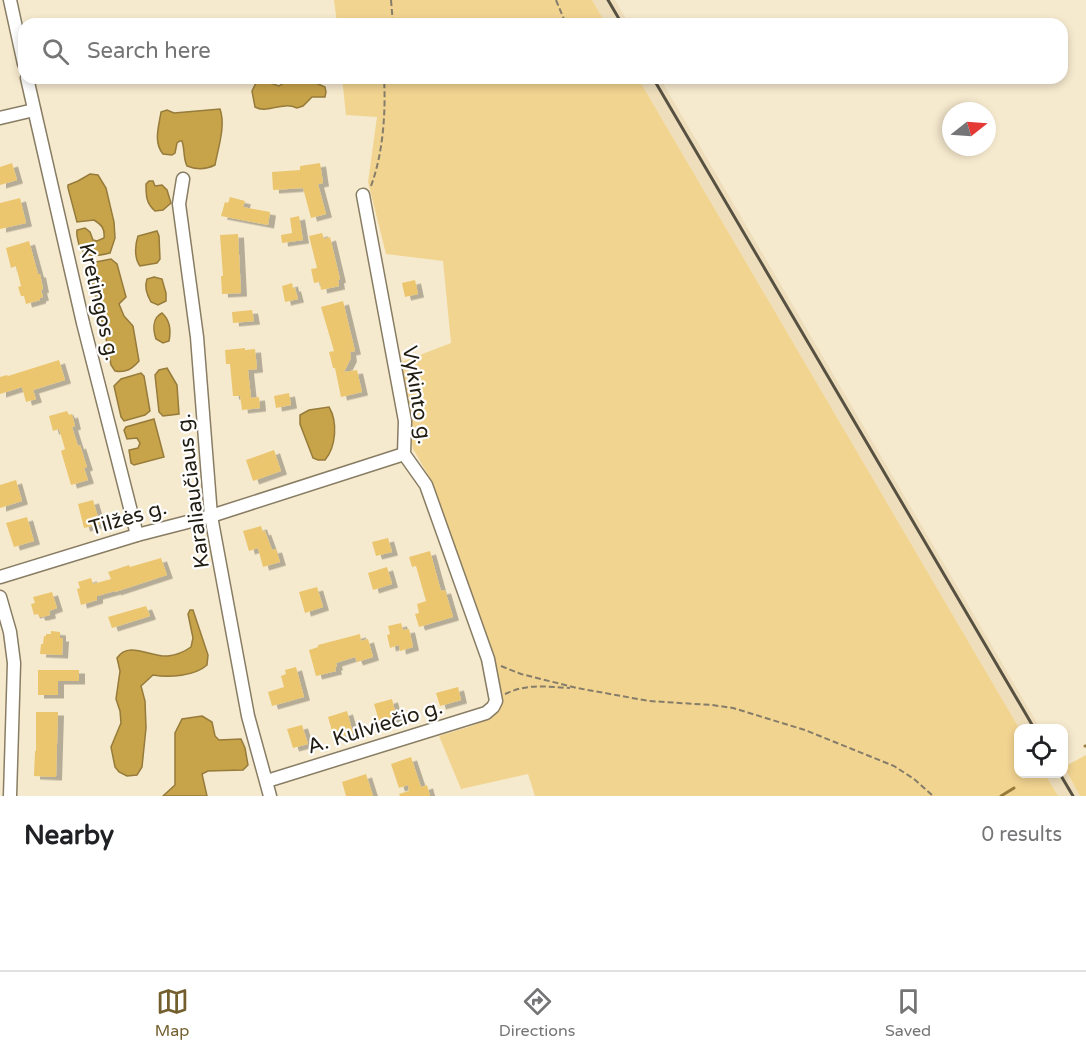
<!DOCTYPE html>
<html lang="en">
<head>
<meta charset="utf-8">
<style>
  body { margin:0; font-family:"Varela Round",sans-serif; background:#f6f6f6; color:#202124 }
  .controls { position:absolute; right:18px; bottom:18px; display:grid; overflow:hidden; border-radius:12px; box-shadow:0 3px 9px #0003 }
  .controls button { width:54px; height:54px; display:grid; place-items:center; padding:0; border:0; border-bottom:2px solid #e0e0e0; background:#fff; color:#202124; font:30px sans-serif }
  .compass { position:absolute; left:942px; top:102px; width:54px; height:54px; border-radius:50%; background:#fff; box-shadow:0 3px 9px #0003; rotate:73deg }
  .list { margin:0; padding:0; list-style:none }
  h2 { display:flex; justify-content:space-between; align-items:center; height:78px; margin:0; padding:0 24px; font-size:26px }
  h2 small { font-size:20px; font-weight:400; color:#757577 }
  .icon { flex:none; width:33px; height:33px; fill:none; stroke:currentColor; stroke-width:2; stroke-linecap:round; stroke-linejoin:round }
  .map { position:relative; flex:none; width:1086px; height:796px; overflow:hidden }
  .search { position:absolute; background:#fff; box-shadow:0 3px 9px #0003; left:18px; right:18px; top:18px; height:66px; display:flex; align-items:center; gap:15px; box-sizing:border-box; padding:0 21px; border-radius:18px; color:#757577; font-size:22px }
  .sheet { height:174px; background:#fff }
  nav { display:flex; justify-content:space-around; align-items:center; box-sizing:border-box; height:84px; border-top:2px solid #e0e0e0; background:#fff; font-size:16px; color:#757577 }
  nav a { display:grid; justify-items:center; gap:3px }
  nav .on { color:#735e2e }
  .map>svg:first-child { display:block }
</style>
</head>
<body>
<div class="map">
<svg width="1086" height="796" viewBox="0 0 1086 796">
  <defs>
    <filter id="shadow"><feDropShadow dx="6" dy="3.5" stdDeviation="0" flood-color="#0004"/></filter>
  </defs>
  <rect width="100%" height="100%" fill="#f6eace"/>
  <!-- built -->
  <g fill="#eedebc">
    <path d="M592,0H615L629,24H606Z"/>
    <path d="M638,78H660L1040,728H1019Z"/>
    <path d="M1064,768L1080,796H1058L1045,774H1064Z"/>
  </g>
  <!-- green -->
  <g fill="#f2d491">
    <path d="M334,0H592L606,24H337Z"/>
    <path d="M342,78H638L1019,728L1018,774H1045L1058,796H535L528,774L461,789L439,736C462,728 488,725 502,704L492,654L475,609L431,480L413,449L399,363L451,343L443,261L386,254L368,182L377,117L346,115Z"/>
    <path d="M1086,755V796H1080L1064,767Z"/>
  </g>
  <!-- water -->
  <g fill="#c7a34a" stroke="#967b3a" stroke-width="1.5">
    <path d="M283,78H317L318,84L325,87L326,92L325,97H312L303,106L297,108C282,101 267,114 255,107L252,91L256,83L267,82L279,86L284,83Z"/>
    <path d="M220,109C226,126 218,148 215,165C205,170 197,170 187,166C183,158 185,150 182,141H180L177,143L175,153L172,155L163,154C153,142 159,126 161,112L167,110L174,113Z"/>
    <path d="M90,174L98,175L106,188L114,222L115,238L110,253C98,256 84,259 79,245C78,239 76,236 77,230L85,228L90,232L93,240L97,241L104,238C105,229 102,225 94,220L77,222L68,188V185L78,181Z"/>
    <path d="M149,181H153L155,186L162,185L167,190L171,203L163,210L155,211C146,203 146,196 146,184Z"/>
    <path d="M157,231L159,236L160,259L157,263L140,266C134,258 135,245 138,236Z"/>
    <path d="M111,259L117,264L126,297L119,304L124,316L133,326L139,361C132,369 126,373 115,371L111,365L105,333L89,270L91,263Z"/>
    <path d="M154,277L162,279L166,293V301L158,305L151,302C147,295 144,287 147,279Z"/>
    <path d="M162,313C171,321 171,331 169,341L163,343L156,339C153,330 152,318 162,313Z"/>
    <path d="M167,368L177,385L179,414L163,416L159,412L155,375L159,370Z"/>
    <path d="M141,373L144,376L150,411L145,415L124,421L121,417L114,386L121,379Z"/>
    <path d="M329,407C338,422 336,447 325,460H318L313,458L300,424V415L309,410Z"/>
    <path d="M154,419L164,457L134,465L131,463L129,450L138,448L140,443L137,438L127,439L124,430L126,427Z"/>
    <path d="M190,610H193L208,655L207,665C195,676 169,678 153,675L141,686L145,701L146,728L142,767L137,775L127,776L119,772L115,767L111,747L121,723L120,711L116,699L120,671L117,658C129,640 151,658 168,656C176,655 184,652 191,647L193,638L188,614Z"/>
    <path d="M202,716L212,722L215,736L219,740L241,739L245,748L248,765L243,770L208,771L202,774L207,796H163L175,785V733L182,719Z"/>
  </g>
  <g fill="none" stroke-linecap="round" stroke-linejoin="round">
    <!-- stream -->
    <g stroke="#967b3a" stroke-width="3">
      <path d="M1085,746H1086"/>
      <path d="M1001,796L1014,788"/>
    </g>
  </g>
  <!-- building -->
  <g fill="#ebc66e" filter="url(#shadow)">
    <path d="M12,163L17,180L0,185V167Z"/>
    <path d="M320,163L323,183L318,184L326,214L311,218L303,188L273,190L272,172L300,170V166Z"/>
    <path d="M230,197L245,201L243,207L270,212L268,225L221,216L225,202L228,203Z"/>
    <path d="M20,198L26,223L0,229V203Z"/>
    <path d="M299,216L303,240L282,243L281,235L292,233L290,218Z"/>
    <path d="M322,233L324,239L330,237L340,279L338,280L339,286L321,290L320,282L314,283L311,269L317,268L309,236Z"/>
    <path d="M238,234L241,293L222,294L221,276H223L220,235Z"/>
    <path d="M29,241L38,274H40L43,289L41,290L43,297L40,298V300L26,304L24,296H21L18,287L21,286L16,266L11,268L6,248Z"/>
    <path d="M415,280L418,294L405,297L402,283Z"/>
    <path d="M292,283L293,288H295L298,299L285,302L282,286Z"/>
    <path d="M343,301L355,351L350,352L351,358L344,372L357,370L362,392L341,397L335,368H333L329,352L334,351L321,307Z"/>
    <path d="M252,310L254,321L233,323L232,312Z"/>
    <path d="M245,348V350L255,349L257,369L248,370L251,398L259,397L260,408L242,410L240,396H233L230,364H226L225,350Z"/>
    <path d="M59,360L65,380L33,390L36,399L26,402L22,387L0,394V377L7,375L8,376Z"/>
    <path d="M289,393L291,405L276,408L274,396Z"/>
    <path d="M67,411L69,415L72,414L75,426L72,427L78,446L80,445L87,467L84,468L88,480L71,485L61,451L65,449L59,429L53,431L49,416Z"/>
    <path d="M274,450L281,471L253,481L246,460Z"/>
    <path d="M16,480L22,501L0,508V485Z"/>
    <path d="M93,500L100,524L84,528L78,504Z"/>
    <path d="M27,517L34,541L14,547L6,523Z"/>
    <path d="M261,526L263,532L265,531L272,550L276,549L280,562L263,567L258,548L249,551L243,531Z"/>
    <path d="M388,538L392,552L376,556L372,542Z"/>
    <path d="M430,551L441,591L445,590L453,617L419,627L415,614L419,613L417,604L426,601L416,566L412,567L409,557Z"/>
    <path d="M161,558L167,575L115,592V591L97,596V600L81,605L77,589L80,588L78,582L91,578L93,584L111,579L108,572L129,565L130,567Z"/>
    <path d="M387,567L392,584L373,590L368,573Z"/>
    <path d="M317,587L323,607L305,613L299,592Z"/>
    <path d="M52,592L57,608L49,611L50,615L42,617H39L38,614L34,615L31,604L35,603L33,597Z"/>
    <path d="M146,606L150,616L112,628L108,617Z"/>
    <path d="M401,623L403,630L409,629L413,647L400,651L399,645L390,648L387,635L390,634L388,626Z"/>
    <path d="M51,631L60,632V638H63L62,655L40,654L41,644H43L44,636H46V634H51Z"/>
    <path d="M360,634L361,641L368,639L373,657L357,662L355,657L336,663L337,667H335L336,671L316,676L309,650L318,647V645Z"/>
    <path d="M296,667L304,697L272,706L268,692L284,687L281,676L286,674L285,670Z"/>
    <path d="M38,670H79V681H58V695H38Z"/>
    <path d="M458,687L461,700L440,706L436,693Z"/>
    <path d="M392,699L397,719L380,724L374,704Z"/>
    <path d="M347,711L353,733L334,738L328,717Z"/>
    <path d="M36,712H58L56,777L34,776L35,751H36Z"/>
    <path d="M302,725L308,744L293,748L287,729Z"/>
    <path d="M411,757L421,787L427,785L430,796H400L399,794L409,791L408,785L399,788L391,764Z"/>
    <path d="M366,774L373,796H346L342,782Z"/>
  </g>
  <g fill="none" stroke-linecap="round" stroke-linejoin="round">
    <defs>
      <g id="street">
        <path d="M10,0L24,64"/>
        <path d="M27,78L83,323L137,535"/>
        <path d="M0,118L34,110"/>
        <path d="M183,179L179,204L197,337L211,516L248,716L270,796"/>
        <path d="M0,577L137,535L211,516L404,454"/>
        <path d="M0,597L10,632L14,663L10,796"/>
        <path d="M267,781L486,713L493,707L496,701L488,659L426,485L404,454L405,421L363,195"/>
      </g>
    </defs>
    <!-- street casing -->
    <use href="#street" stroke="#887d64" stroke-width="15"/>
    <!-- path -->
    <g stroke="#857d6a" stroke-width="2" stroke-dasharray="6 3" stroke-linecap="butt">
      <path d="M391,0L393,24"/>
      <path d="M556,0L566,24"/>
      <path d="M371,186C383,154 386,112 384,78"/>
      <path d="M501,666L521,674L577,688L649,701L712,705L733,708L805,730L894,766L914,779L933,796"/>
      <path d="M505,694C528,683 546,687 570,688"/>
    </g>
    <!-- street -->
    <use href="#street" stroke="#fff" stroke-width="12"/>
    <!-- rail -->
    <g stroke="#575142" stroke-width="3">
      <path d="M608,0L622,24"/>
      <path d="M653,78L1034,728"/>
      <path d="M1060,774L1073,796"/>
    </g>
  </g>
  <g text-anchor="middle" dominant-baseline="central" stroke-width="4.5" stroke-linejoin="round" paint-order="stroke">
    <!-- street labels -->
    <g font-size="21" fill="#221d13" stroke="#fff">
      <text transform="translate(99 302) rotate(77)">Kretingos g.</text>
      <text transform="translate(417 395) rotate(81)">Vykinto g.</text>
      <text transform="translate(193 491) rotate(-97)">Karaliaučiaus g.</text>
      <text transform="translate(128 518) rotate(-16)">Tilžės g.</text>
      <text transform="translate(375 727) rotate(-17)">A. Kulviečio g.</text>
    </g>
  </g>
</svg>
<div class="controls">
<button><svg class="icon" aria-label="locate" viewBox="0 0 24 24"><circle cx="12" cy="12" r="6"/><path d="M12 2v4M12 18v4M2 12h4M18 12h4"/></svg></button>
</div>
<svg class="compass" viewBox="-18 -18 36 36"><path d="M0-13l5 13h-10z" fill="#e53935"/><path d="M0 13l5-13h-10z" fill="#757577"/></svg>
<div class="search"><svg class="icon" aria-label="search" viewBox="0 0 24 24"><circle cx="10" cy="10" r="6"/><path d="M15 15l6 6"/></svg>Search here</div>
</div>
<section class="sheet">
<h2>Nearby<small>0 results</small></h2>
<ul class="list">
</ul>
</section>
<nav>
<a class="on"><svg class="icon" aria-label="map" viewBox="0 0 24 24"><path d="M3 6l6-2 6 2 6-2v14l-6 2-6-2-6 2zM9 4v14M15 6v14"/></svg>Map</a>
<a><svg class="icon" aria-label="directions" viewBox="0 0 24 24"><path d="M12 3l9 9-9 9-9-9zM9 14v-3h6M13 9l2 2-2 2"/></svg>Directions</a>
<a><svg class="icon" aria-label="saved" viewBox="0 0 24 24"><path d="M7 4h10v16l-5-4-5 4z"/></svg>Saved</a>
</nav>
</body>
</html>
